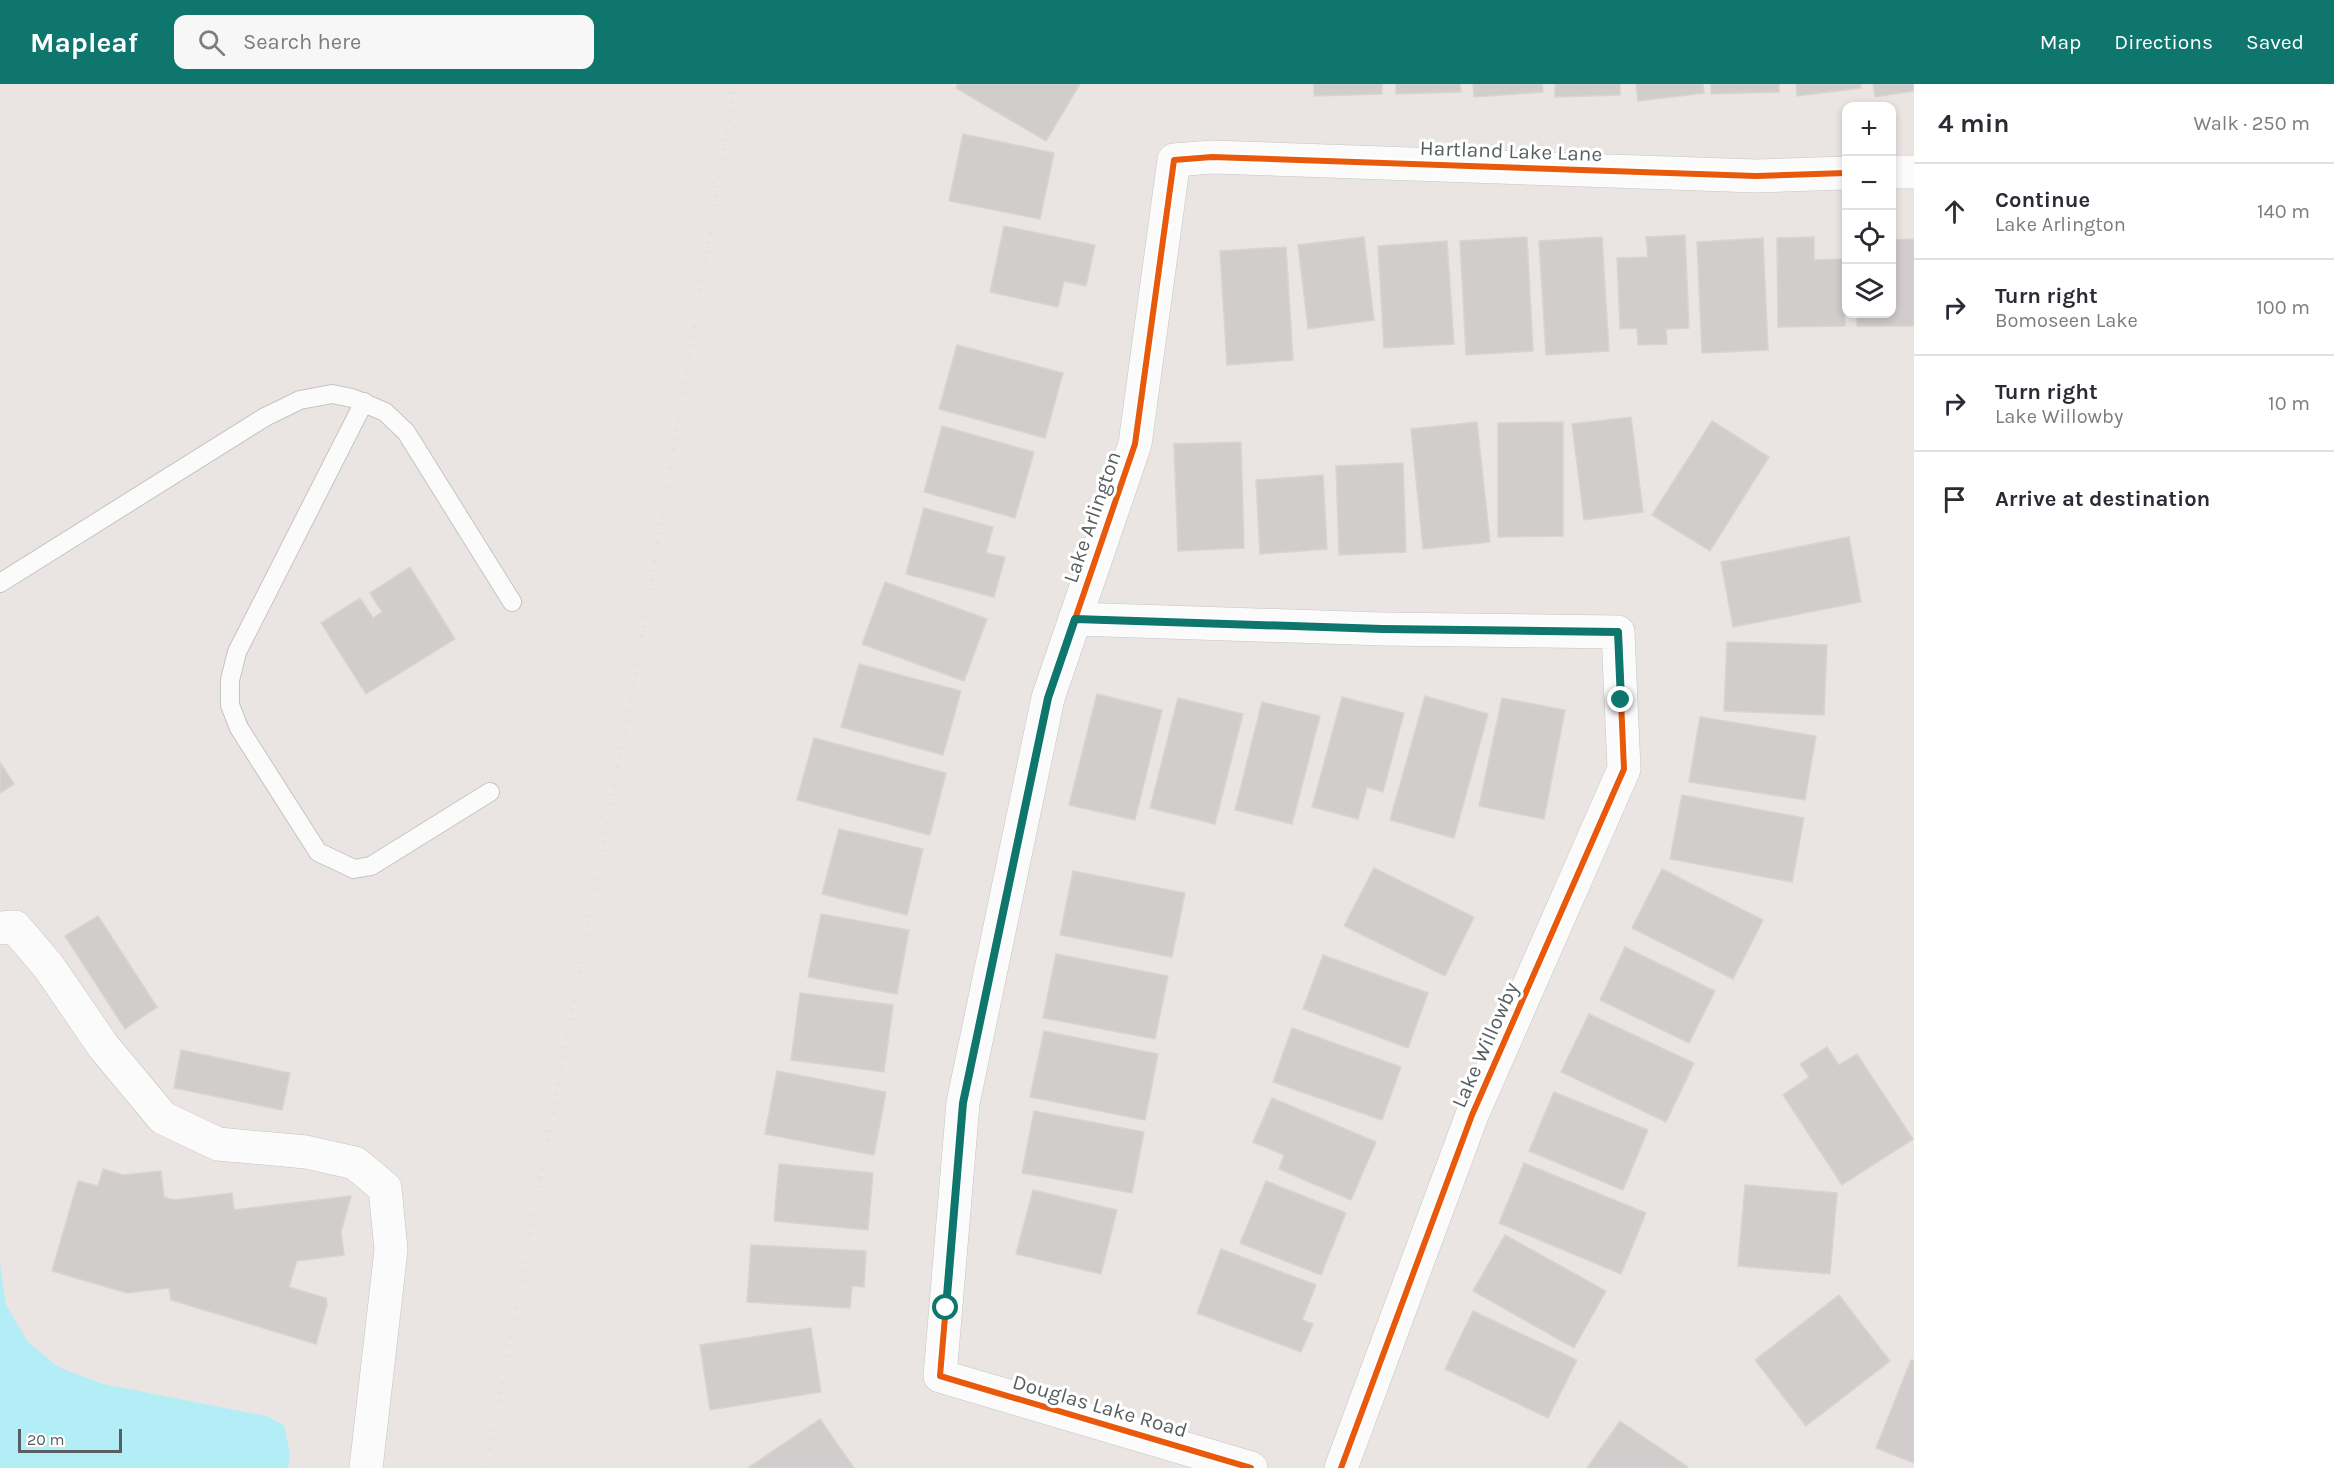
<!DOCTYPE html>
<html lang="en">
<head>
<meta charset="utf-8">
<style>
  body { margin:0; font-family:Karla,sans-serif; background:#f7f7f7; color:#2b2b33 }
  .controls { position:absolute; right:18px; top:18px; display:grid; overflow:hidden; border-radius:12px; box-shadow:0 3px 9px #0003 }
  .controls button { width:54px; height:54px; display:grid; place-items:center; padding:0; border:0; border-bottom:2px solid #e1e1e2; background:#fff; color:#2b2b33; font:30px sans-serif }
  .scale { position:absolute; left:18px; bottom:15px; width:104px; box-sizing:border-box; padding-left:6px; border:3px solid #585f62; border-top:0; font-size:16px; line-height:21px; white-space:nowrap; color:#585f62; -webkit-text-stroke:4px #fff; paint-order:stroke }
  .stop { position:absolute; width:18px; height:18px; margin:-14px; border:4px solid #0f766e; border-radius:50%; background:#fff }
  .stop.end { background:#0f766e; border-color:#fff; box-shadow:0 2px 6px #0008 }
  .list { margin:0; padding:0; list-style:none }
  h2 { display:flex; justify-content:space-between; align-items:center; height:78px; margin:0; padding:0 24px; font-size:26px }
  h2 small { font-size:20px; font-weight:400; color:#7c7c81 }
  .list li { display:grid; grid-template-columns:39px 1fr auto; gap:18px; align-items:center; box-sizing:border-box; height:96px; padding:0 24px; border-top:2px solid #e1e1e2 }
  .list b { display:block; font-size:22px; white-space:nowrap }
  .list p { margin:0; font-size:20px; white-space:nowrap; color:#7c7c81 }
  .list em { font-size:20px; font-style:normal; color:#7c7c81 }
  .icon { flex:none; width:33px; height:33px; fill:none; stroke:currentColor; stroke-width:2; stroke-linecap:round; stroke-linejoin:round }
  .map { position:relative; flex:none; width:1914px; height:1384px; overflow:hidden }
  header { display:flex; align-items:center; gap:36px; box-sizing:border-box; height:84px; padding:0 30px; background:#0f766e; color:#fff }
  header strong { font-size:28px }
  nav { display:flex; gap:33px; margin-inline-start:auto; font-size:21px }
  .search { width:420px; height:54px; background:#f7f7f7; display:flex; align-items:center; gap:15px; box-sizing:border-box; padding:0 21px; border-radius:12px; color:#7c7c81; font-size:22px }
  main { display:flex }
  aside { flex:1; background:#fff }
  .map>svg:first-child { display:block }
</style>
</head>
<body>
<header>
<strong>Mapleaf</strong>
<div class="search"><svg class="icon" aria-label="search" viewBox="0 0 24 24"><circle cx="10" cy="10" r="6"/><path d="M15 15l6 6"/></svg>Search here</div>
<nav><a>Map</a><a>Directions</a><a>Saved</a></nav>
</header>
<main>
<div class="map">
<svg width="1914" height="1384" viewBox="0 0 1914 1384">
  <rect width="100%" height="100%" fill="#eae5e2"/>
  <!-- water -->
  <path fill="#b3eef6" d="M0,1180L6,1221L28,1258L58,1283L103,1300L266,1332L284,1341L290,1370L288,1384H0Z"/>
  <!-- building -->
  <g fill="#d1cdcc" stroke="#d9d4d1" stroke-width="1.5">
    <path d="M958,0H1080L1046,57L956,4Z"/>
    <path d="M1314,0H1382V10L1314,12Z"/>
    <path d="M1396,0H1460L1461,8L1396,10Z"/>
    <path d="M1473,0H1542L1543,8L1474,13Z"/>
    <path d="M1555,0H1620V11L1555,13Z"/>
    <path d="M1636,0H1703L1704,9L1638,17Z"/>
    <path d="M1711,0H1779V8L1711,10Z"/>
    <path d="M1796,0H1860L1861,4L1797,12Z"/>
    <path d="M1873,0H1914V7L1875,13Z"/>
    <path d="M963,50L1054,69L1040,135L949,117Z"/>
    <path d="M1004,142L1095,161L1086,202L1064,197L1058,223L990,208Z"/>
    <path d="M1685,151L1689,244L1666,245L1667,260L1638,261L1637,244L1620,245L1617,174L1648,173L1646,153Z"/>
    <path d="M1364,153L1374,236L1308,245L1298,161Z"/>
    <path d="M1527,153L1533,267L1466,271L1460,157Z"/>
    <path d="M1602,153L1609,267L1546,271L1539,157Z"/>
    <path d="M1814,153V176L1843,175L1845,242L1778,243L1777,154Z"/>
    <path d="M1763,154L1768,266L1702,269L1697,158Z"/>
    <path d="M1914,155V242H1857V230H1892V156Z"/>
    <path d="M1447,157L1454,260L1384,264L1378,162Z"/>
    <path d="M1286,163L1293,276L1227,281L1220,167Z"/>
    <path d="M957,261L1063,289L1045,354L939,325Z"/>
    <path d="M1631,333L1643,428L1584,436L1572,340Z"/>
    <path d="M1712,337L1769,373L1710,467L1652,431Z"/>
    <path d="M1477,338L1490,458L1423,465L1411,345Z"/>
    <path d="M1563,338V452L1498,453V339Z"/>
    <path d="M942,342L1034,368L1015,434L924,408Z"/>
    <path d="M1241,358L1244,464L1178,467L1174,360Z"/>
    <path d="M1403,379L1406,468L1339,471L1336,382Z"/>
    <path d="M1323,391L1327,465L1260,470L1256,396Z"/>
    <path d="M924,424L993,443L986,469L1005,473L994,513L906,490Z"/>
    <path d="M1849,453L1861,518L1733,543L1721,478Z"/>
    <path d="M410,483L455,555L366,610L321,539L360,514L373,534L382,528L370,509Z"/>
    <path d="M885,498L987,535L964,597L862,560Z"/>
    <path d="M1727,558L1827,561L1824,631L1724,627Z"/>
    <path d="M859,580L961,607L943,671L841,643Z"/>
    <path d="M1097,610L1162,626L1135,736L1069,721Z"/>
    <path d="M1425,612L1488,630L1454,754L1390,736Z"/>
    <path d="M1342,613L1404,629L1383,708L1367,703L1358,735L1312,723Z"/>
    <path d="M1178,614L1243,630L1215,740L1150,724Z"/>
    <path d="M1502,614L1565,626L1544,735L1479,722Z"/>
    <path d="M1262,618L1320,632L1292,740L1235,726Z"/>
    <path d="M1700,633L1816,652L1805,716L1689,698Z"/>
    <path d="M814,654L946,689L930,751L797,716Z"/>
    <path d="M0,678L14,700L0,709Z"/>
    <path d="M1682,711L1804,734L1792,798L1670,775Z"/>
    <path d="M839,745L923,765L907,831L822,810Z"/>
    <path d="M1374,784L1474,833L1445,892L1344,842Z"/>
    <path d="M1662,785L1763,836L1733,895L1632,844Z"/>
    <path d="M1073,787L1185,809L1172,873L1060,851Z"/>
    <path d="M821,830L909,846L897,910L808,893Z"/>
    <path d="M98,832L157,923L125,945L65,852Z"/>
    <path d="M1625,863L1715,907L1689,959L1600,916Z"/>
    <path d="M1056,870L1168,892L1155,955L1043,934Z"/>
    <path d="M1323,871L1428,909L1408,964L1303,925Z"/>
    <path d="M800,909L893,921L884,988L791,976Z"/>
    <path d="M1589,930L1694,979L1666,1038L1561,988Z"/>
    <path d="M1292,944L1401,983L1382,1036L1273,998Z"/>
    <path d="M1044,947L1158,970L1145,1036L1030,1013Z"/>
    <path d="M1827,963L1839,981L1857,970L1913,1055L1842,1101L1783,1011L1809,993L1800,980Z"/>
    <path d="M181,966L290,989L282,1026L174,1004Z"/>
    <path d="M777,987L886,1008L874,1071L765,1050Z"/>
    <path d="M1554,1008L1648,1046L1623,1106L1529,1067Z"/>
    <path d="M1272,1014L1376,1058L1351,1116L1279,1085L1284,1071L1253,1058Z"/>
    <path d="M1034,1027L1144,1048L1132,1109L1022,1089Z"/>
    <path d="M1524,1079L1646,1129L1621,1190L1499,1139Z"/>
    <path d="M779,1080L873,1089L868,1146L774,1137Z"/>
    <path d="M103,1085L123,1091L161,1087L164,1113L174,1116L232,1109L234,1126L351,1112L341,1148L344,1171L297,1177L289,1203L326,1214L327,1221L316,1260L171,1216L169,1204L127,1209L52,1187L78,1097L98,1102Z"/>
    <path d="M1266,1097L1346,1129L1321,1191L1240,1159Z"/>
    <path d="M1745,1101L1837,1109L1830,1190L1738,1182Z"/>
    <path d="M1033,1106L1117,1126L1101,1190L1016,1170Z"/>
    <path d="M1505,1151L1606,1207L1574,1264L1473,1207Z"/>
    <path d="M751,1161L866,1167L864,1203L852,1202L850,1224L747,1218Z"/>
    <path d="M1221,1165L1316,1201L1302,1236L1313,1240L1301,1268L1197,1229Z"/>
    <path d="M1839,1211L1890,1277L1806,1342L1755,1276Z"/>
    <path d="M1473,1227L1577,1276L1548,1334L1445,1285Z"/>
    <path d="M811,1244L821,1308L710,1326L700,1261Z"/>
    <path d="M1911,1276L1914,1277V1379L1876,1364Z"/>
    <path d="M820,1335L854,1384H748Z"/>
    <path d="M1620,1337L1688,1383L1687,1384H1587Z"/>
  </g>
  <g fill="none" stroke-linecap="round" stroke-linejoin="round">
    <defs>
      <g id="lane">
        <path d="M364,318L237,568L230,596V621L239,644L318,768L354,785L371,782L490,708"/>
        <path d="M0,499L265,333L300,316L332,310L352,314L385,328L406,348L512,518"/>
      </g>
      <g id="street">
        <path d="M1892,88H1914"/>
        <path d="M1075,535L1383,545L1618,548L1624,685L1472,1031L1341,1384"/>
        <path d="M0,844L15,843L49,883L103,962L163,1034L218,1060L306,1068L355,1079L385,1104L391,1166L366,1384"/>
        <path d="M1251,1384L940,1292L963,1019L1048,614L1135,360L1174,76L1212,73L1756,92L1846,89"/>
      </g>
    </defs>
    <!-- lane casing -->
    <use href="#lane" stroke="#c5c4c3" stroke-width="20"/>
    <!-- street casing -->
    <use href="#street" stroke="#c5c4c3" stroke-width="34"/>
    <!-- lane -->
    <use href="#lane" stroke="#fcfbfb" stroke-width="18"/>
    <!-- street -->
    <use href="#street" stroke="#fcfbfb" stroke-width="33"/>
    <!-- rail -->
    <path stroke="#e1e0e0" stroke-width="4.5" stroke-dasharray="1.5 8" stroke-linecap="butt" d="M486,1384L636,588L735,0"/>
    <defs>
      <g id="cycleway">
        <path d="M1075,535L1383,545L1618,548L1624,685L1472,1031L1341,1384"/>
        <path d="M1251,1384L940,1292L963,1019L1048,614L1135,360L1174,76L1212,73L1756,92L1846,89"/>
      </g>
    </defs>
    <!-- cycleway casing -->
    <use href="#cycleway" stroke="#fff" stroke-width="10"/>
    <!-- cycleway -->
    <use href="#cycleway" stroke="#e8590c" stroke-width="6"/>
  </g>
  <g fill="none" stroke-linecap="round" stroke-linejoin="round">
    <!-- route -->
    <path stroke="#0f766e" stroke-width="8" d="M946,1224L963,1019L1048,614L1075,535L1383,545L1618,548L1621,616"/>
  </g>
  <g text-anchor="middle" dominant-baseline="central" stroke-width="6" stroke-linejoin="round" paint-order="stroke">
    <!-- street labels -->
    <g font-size="21" fill="#585f62" stroke="#fff">
      <text transform="translate(1511 67) rotate(2)">Hartland Lake Lane</text>
      <text transform="translate(1092 433) rotate(-71)">Lake Arlington</text>
      <text transform="translate(1485 961) rotate(-66)">Lake Willowby</text>
      <text transform="translate(1100 1322) rotate(16)">Douglas Lake Road</text>
    </g>
  </g>
</svg>
<div class="controls">
<button>+</button>
<button>−</button>
<button><svg class="icon" aria-label="locate" viewBox="0 0 24 24"><circle cx="12" cy="12" r="6"/><path d="M12 2v4M12 18v4M2 12h4M18 12h4"/></svg></button>
<button><svg class="icon" aria-label="layers" viewBox="0 0 24 24"><path d="M12 4l9 5-9 5-9-5zM3 14l9 5 9-5"/></svg></button>
</div>
<div class="scale">20 m</div>
<div class="stop" style="left:946px;top:1224px"></div>
<div class="stop end" style="left:1621px;top:616px"></div>
</div>
<aside>
<h2>4 min<small>Walk · 250 m</small></h2>
<ul class="list">
<li><svg class="icon" aria-label="ahead" viewBox="0 0 24 24"><path d="M12 20V5M6 11l6-6 6 6"/></svg><div><b>Continue</b><p>Lake Arlington</p></div><em>140 m</em></li>
<li><svg class="icon" aria-label="right" viewBox="0 0 24 24"><path d="M7 20v-9h11M14 6l5 5-5 5"/></svg><div><b>Turn right</b><p>Bomoseen Lake</p></div><em>100 m</em></li>
<li><svg class="icon" aria-label="right" viewBox="0 0 24 24"><path d="M7 20v-9h11M14 6l5 5-5 5"/></svg><div><b>Turn right</b><p>Lake Willowby</p></div><em>10 m</em></li>
<li><svg class="icon" aria-label="arrive" viewBox="0 0 24 24"><path d="M6 21V4h12l-3 4 3 4H6"/></svg><div><b>Arrive at destination</b></div></li>
</ul>
</aside>
</main>
</body>
</html>
